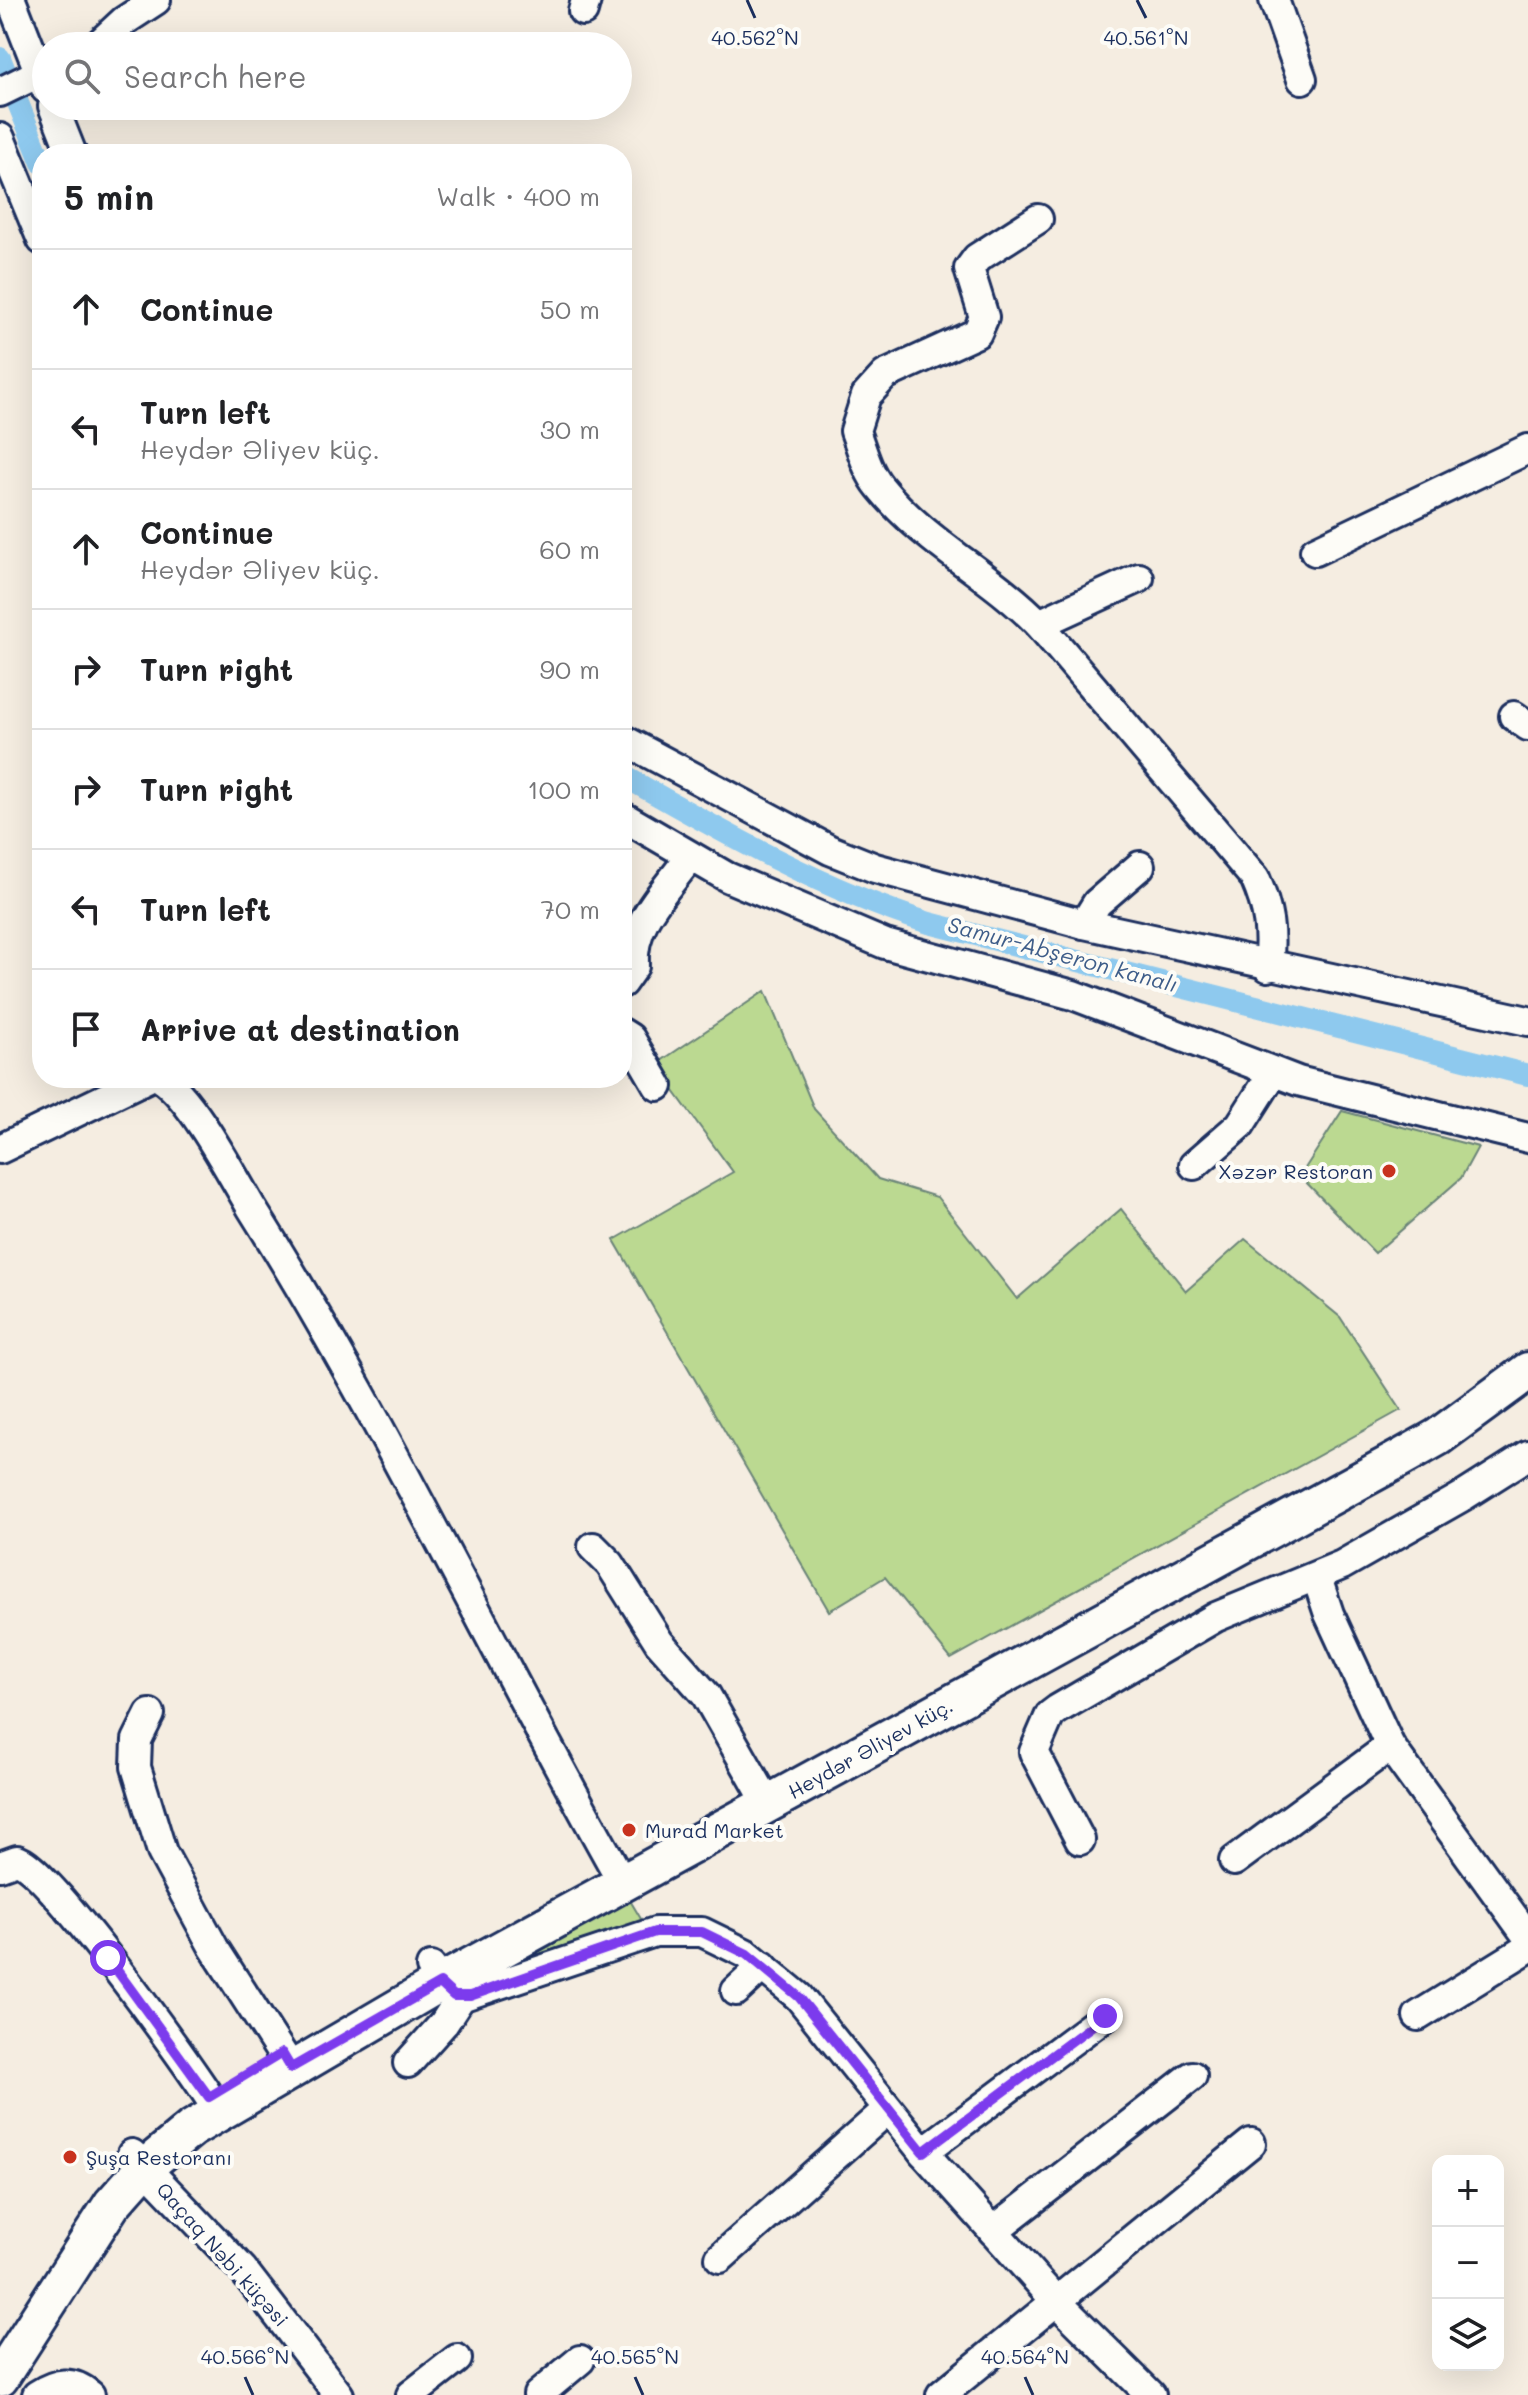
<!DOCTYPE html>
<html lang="en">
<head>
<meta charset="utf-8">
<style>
  body { margin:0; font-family:Mali,sans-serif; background:#f6f6f6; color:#202124 }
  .controls { position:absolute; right:24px; bottom:24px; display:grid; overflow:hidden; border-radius:16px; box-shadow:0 8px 32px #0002 }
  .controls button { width:72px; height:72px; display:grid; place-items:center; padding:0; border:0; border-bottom:2px solid #e0e0e0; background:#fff; color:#202124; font:40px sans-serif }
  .stop { position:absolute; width:24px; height:24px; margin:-18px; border:6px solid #7c3aed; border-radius:50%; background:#fff }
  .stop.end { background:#7c3aed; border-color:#fff; box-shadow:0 2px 8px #0008 }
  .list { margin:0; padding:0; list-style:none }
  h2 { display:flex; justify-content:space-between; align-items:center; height:104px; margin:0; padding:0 32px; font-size:34px }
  h2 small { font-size:26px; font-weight:400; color:#757577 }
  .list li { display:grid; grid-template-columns:52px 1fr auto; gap:24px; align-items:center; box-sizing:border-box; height:120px; padding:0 32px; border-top:2px solid #e0e0e0 }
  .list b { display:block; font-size:30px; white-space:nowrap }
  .list p { margin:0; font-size:26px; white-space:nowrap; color:#757577 }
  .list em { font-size:26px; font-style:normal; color:#757577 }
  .icon { flex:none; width:44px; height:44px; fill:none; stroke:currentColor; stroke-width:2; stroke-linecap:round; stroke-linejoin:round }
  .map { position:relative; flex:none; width:1528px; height:2395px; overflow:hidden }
  .search { position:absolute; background:#fff; box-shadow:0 8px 32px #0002; left:32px; top:32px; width:600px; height:88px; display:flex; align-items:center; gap:20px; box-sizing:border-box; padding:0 28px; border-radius:44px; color:#757577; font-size:30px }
  .panel { position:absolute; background:#fff; box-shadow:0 8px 32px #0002; left:32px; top:144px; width:600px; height:944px; border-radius:32px }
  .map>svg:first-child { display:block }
</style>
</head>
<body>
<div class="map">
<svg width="1528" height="2395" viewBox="0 0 1528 2395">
  <rect width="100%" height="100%" fill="#f5ede1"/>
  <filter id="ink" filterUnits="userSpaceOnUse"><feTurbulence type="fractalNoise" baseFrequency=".0125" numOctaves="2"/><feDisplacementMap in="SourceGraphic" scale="16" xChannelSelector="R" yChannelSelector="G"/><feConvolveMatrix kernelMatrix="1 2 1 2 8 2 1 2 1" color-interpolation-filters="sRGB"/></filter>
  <g filter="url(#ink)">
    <!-- green -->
    <g fill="#bbd991" stroke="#6b8478" stroke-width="2">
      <path d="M765,991L814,1109L878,1179L937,1197L1017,1299L1121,1209L1186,1291L1245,1239L1340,1317L1401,1410L951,1659L885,1577L829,1611L614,1240L733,1172L655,1065Z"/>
      <path d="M1342,1111L1478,1147L1461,1178L1375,1253L1300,1176Z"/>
      <path d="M625,1892L644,1924L464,1992Z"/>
    </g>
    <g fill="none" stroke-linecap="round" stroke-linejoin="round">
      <!-- canal -->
      <g stroke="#8ec9ee" stroke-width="22">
        <path d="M0,58L42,163"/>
        <path d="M622,775C722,832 819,888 929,923L1528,1075"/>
      </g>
      <defs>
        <g id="minor">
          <path d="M11,0L46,89"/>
          <path d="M1274,0L1302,79"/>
          <path d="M583,11L586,0"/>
          <path d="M97,46L124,21L156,0"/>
          <path d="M0,92L39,73"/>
          <path d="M53,106L72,154"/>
          <path d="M0,138L42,240"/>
          <path d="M1038,219L977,258L969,269L984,317L977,333L885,375L866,396L855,431C862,450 867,471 880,487C924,542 990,574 1039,624L1255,878C1269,910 1272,933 1268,967"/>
          <path d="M1315,551L1528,449"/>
          <path d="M1039,624L1139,578"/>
          <path d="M1514,716L1528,726"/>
          <path d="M622,739L830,850L875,868L1084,924L1528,1021"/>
          <path d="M622,816L727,877L885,944L1073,995L1298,1081L1528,1138"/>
          <path d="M1084,924L1097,903L1140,866"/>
          <path d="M622,983L634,966C630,923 666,890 690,857"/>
          <path d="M622,1033L630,1038L658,1086"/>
          <path d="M161,1078C192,1098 231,1173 251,1207C388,1425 496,1659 623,1883"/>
          <path d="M0,1149L147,1078"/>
          <path d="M1194,1165L1240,1125L1273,1073"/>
          <path d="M593,1547L610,1564L659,1642L706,1695L759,1788"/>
          <path d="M1317,1578L1329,1614L1390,1746L1528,1937"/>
          <path d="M150,1714L137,1740L136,1767L162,1852L214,1948L291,2068"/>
          <path d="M1080,1840L1034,1752L1050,1715L1058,1709L1216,1617L1342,1565L1465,1495L1528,1455"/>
          <path d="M1234,1861L1390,1746"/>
          <path d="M0,1866L17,1860C47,1866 185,2060 209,2097"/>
          <path d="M431,1967L447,1991L461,1997L655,1932H702L747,1954L799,1997L923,2152L1055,2300L1151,2395"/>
          <path d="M736,1991L763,1966"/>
          <path d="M1418,2016L1528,1948"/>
          <path d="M408,2063L444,2023L461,1997"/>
          <path d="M923,2152L1105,2016"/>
          <path d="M132,2154L243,2270L339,2395"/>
          <path d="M993,2231L1192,2076"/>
          <path d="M720,2258L888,2109"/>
          <path d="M37,2395C56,2383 72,2379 90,2395"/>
          <path d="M411,2395L457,2359"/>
          <path d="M538,2395L580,2360"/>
          <path d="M941,2395L1251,2143"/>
        </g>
        <path id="major" d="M0,2378L112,2204L144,2168L191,2129L440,1983L1399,1459L1438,1437L1528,1371"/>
      </defs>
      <!-- minor casing -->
      <use href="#minor" stroke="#1b2f5e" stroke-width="34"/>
      <!-- major casing -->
      <use href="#major" stroke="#1b2f5e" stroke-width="42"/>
      <!-- minor -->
      <use href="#minor" stroke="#fdfcf7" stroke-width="28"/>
      <!-- major -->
      <use href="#major" stroke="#fdfcf7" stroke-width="36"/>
    </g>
  </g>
  <g fill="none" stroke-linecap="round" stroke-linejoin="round" filter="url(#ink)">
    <!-- route -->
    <path stroke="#7c3aed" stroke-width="10" d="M108,1958L209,2097L282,2053L291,2068L440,1983L454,1996H470L655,1932H702L747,1954L799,1997L923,2152L1105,2016"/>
  </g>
  <!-- ticks -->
  <path fill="none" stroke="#1b2f5e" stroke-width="3" d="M747,0L755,18M1137,0L1146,18M245,2377L253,2395M635,2377L643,2395M1025,2377L1033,2395"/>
  <!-- markers -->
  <g fill="#c8321e" stroke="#fdfcf7" stroke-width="3">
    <circle cx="1389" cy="1171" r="8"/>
    <circle cx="629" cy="1830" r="8"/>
    <circle cx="70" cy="2157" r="8"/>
  </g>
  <g text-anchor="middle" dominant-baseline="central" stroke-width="8" stroke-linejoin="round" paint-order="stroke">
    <!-- poi labels -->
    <g font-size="20" fill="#1b2f5e" stroke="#fdfcf7" text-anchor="start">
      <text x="1373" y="1171" text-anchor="end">Xəzər Restoran</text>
      <text x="645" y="1830">Murad Market</text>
      <text x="86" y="2157">Şuşa Restoranı</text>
    </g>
    <!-- street labels -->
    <g font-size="20" fill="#1b2f5e" stroke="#fdfcf7">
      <text transform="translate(870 1748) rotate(-29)">Heydər Əliyev küç.</text>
      <text transform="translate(223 2254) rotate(48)">Qaçaq Nəbi küçəsi</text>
    </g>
    <!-- water labels -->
    <g font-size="22" font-style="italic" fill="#3e5d89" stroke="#fdfcf7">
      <text transform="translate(1063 954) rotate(15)">Samur-Abşeron kanalı</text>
    </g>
  </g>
  <g font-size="20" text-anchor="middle" fill="#1b2f5e" stroke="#fdfcf7" stroke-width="8" stroke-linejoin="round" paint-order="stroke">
    <text x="755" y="45">40.562°N</text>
    <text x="1146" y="45">40.561°N</text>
    <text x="245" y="2364">40.566°N</text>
    <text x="635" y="2364">40.565°N</text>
    <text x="1025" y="2364">40.564°N</text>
  </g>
</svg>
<div class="controls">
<button>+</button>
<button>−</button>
<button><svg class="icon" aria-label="layers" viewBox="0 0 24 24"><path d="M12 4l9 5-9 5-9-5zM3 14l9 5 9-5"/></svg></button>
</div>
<div class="stop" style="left:108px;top:1958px"></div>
<div class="stop end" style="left:1105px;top:2016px"></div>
<div class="search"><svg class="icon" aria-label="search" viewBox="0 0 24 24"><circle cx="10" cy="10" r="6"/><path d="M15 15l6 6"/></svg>Search here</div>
<section class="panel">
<h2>5 min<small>Walk · 400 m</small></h2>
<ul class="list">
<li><svg class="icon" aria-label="ahead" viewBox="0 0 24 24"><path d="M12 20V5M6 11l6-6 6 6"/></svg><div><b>Continue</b></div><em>50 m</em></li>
<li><svg class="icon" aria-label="left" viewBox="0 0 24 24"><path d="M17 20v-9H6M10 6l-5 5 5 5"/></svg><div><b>Turn left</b><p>Heydər Əliyev küç.</p></div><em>30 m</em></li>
<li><svg class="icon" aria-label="ahead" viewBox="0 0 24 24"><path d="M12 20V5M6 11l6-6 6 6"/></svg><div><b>Continue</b><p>Heydər Əliyev küç.</p></div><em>60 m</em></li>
<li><svg class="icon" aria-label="right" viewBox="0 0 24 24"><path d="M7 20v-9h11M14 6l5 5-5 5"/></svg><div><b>Turn right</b></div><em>90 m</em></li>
<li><svg class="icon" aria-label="right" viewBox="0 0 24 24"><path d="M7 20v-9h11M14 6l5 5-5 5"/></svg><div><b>Turn right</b></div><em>100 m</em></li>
<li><svg class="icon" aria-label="left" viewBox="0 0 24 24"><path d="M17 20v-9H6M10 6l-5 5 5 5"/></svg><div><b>Turn left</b></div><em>70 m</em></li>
<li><svg class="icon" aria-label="arrive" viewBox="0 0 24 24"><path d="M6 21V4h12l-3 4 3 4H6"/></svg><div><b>Arrive at destination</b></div></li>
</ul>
</section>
</div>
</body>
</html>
